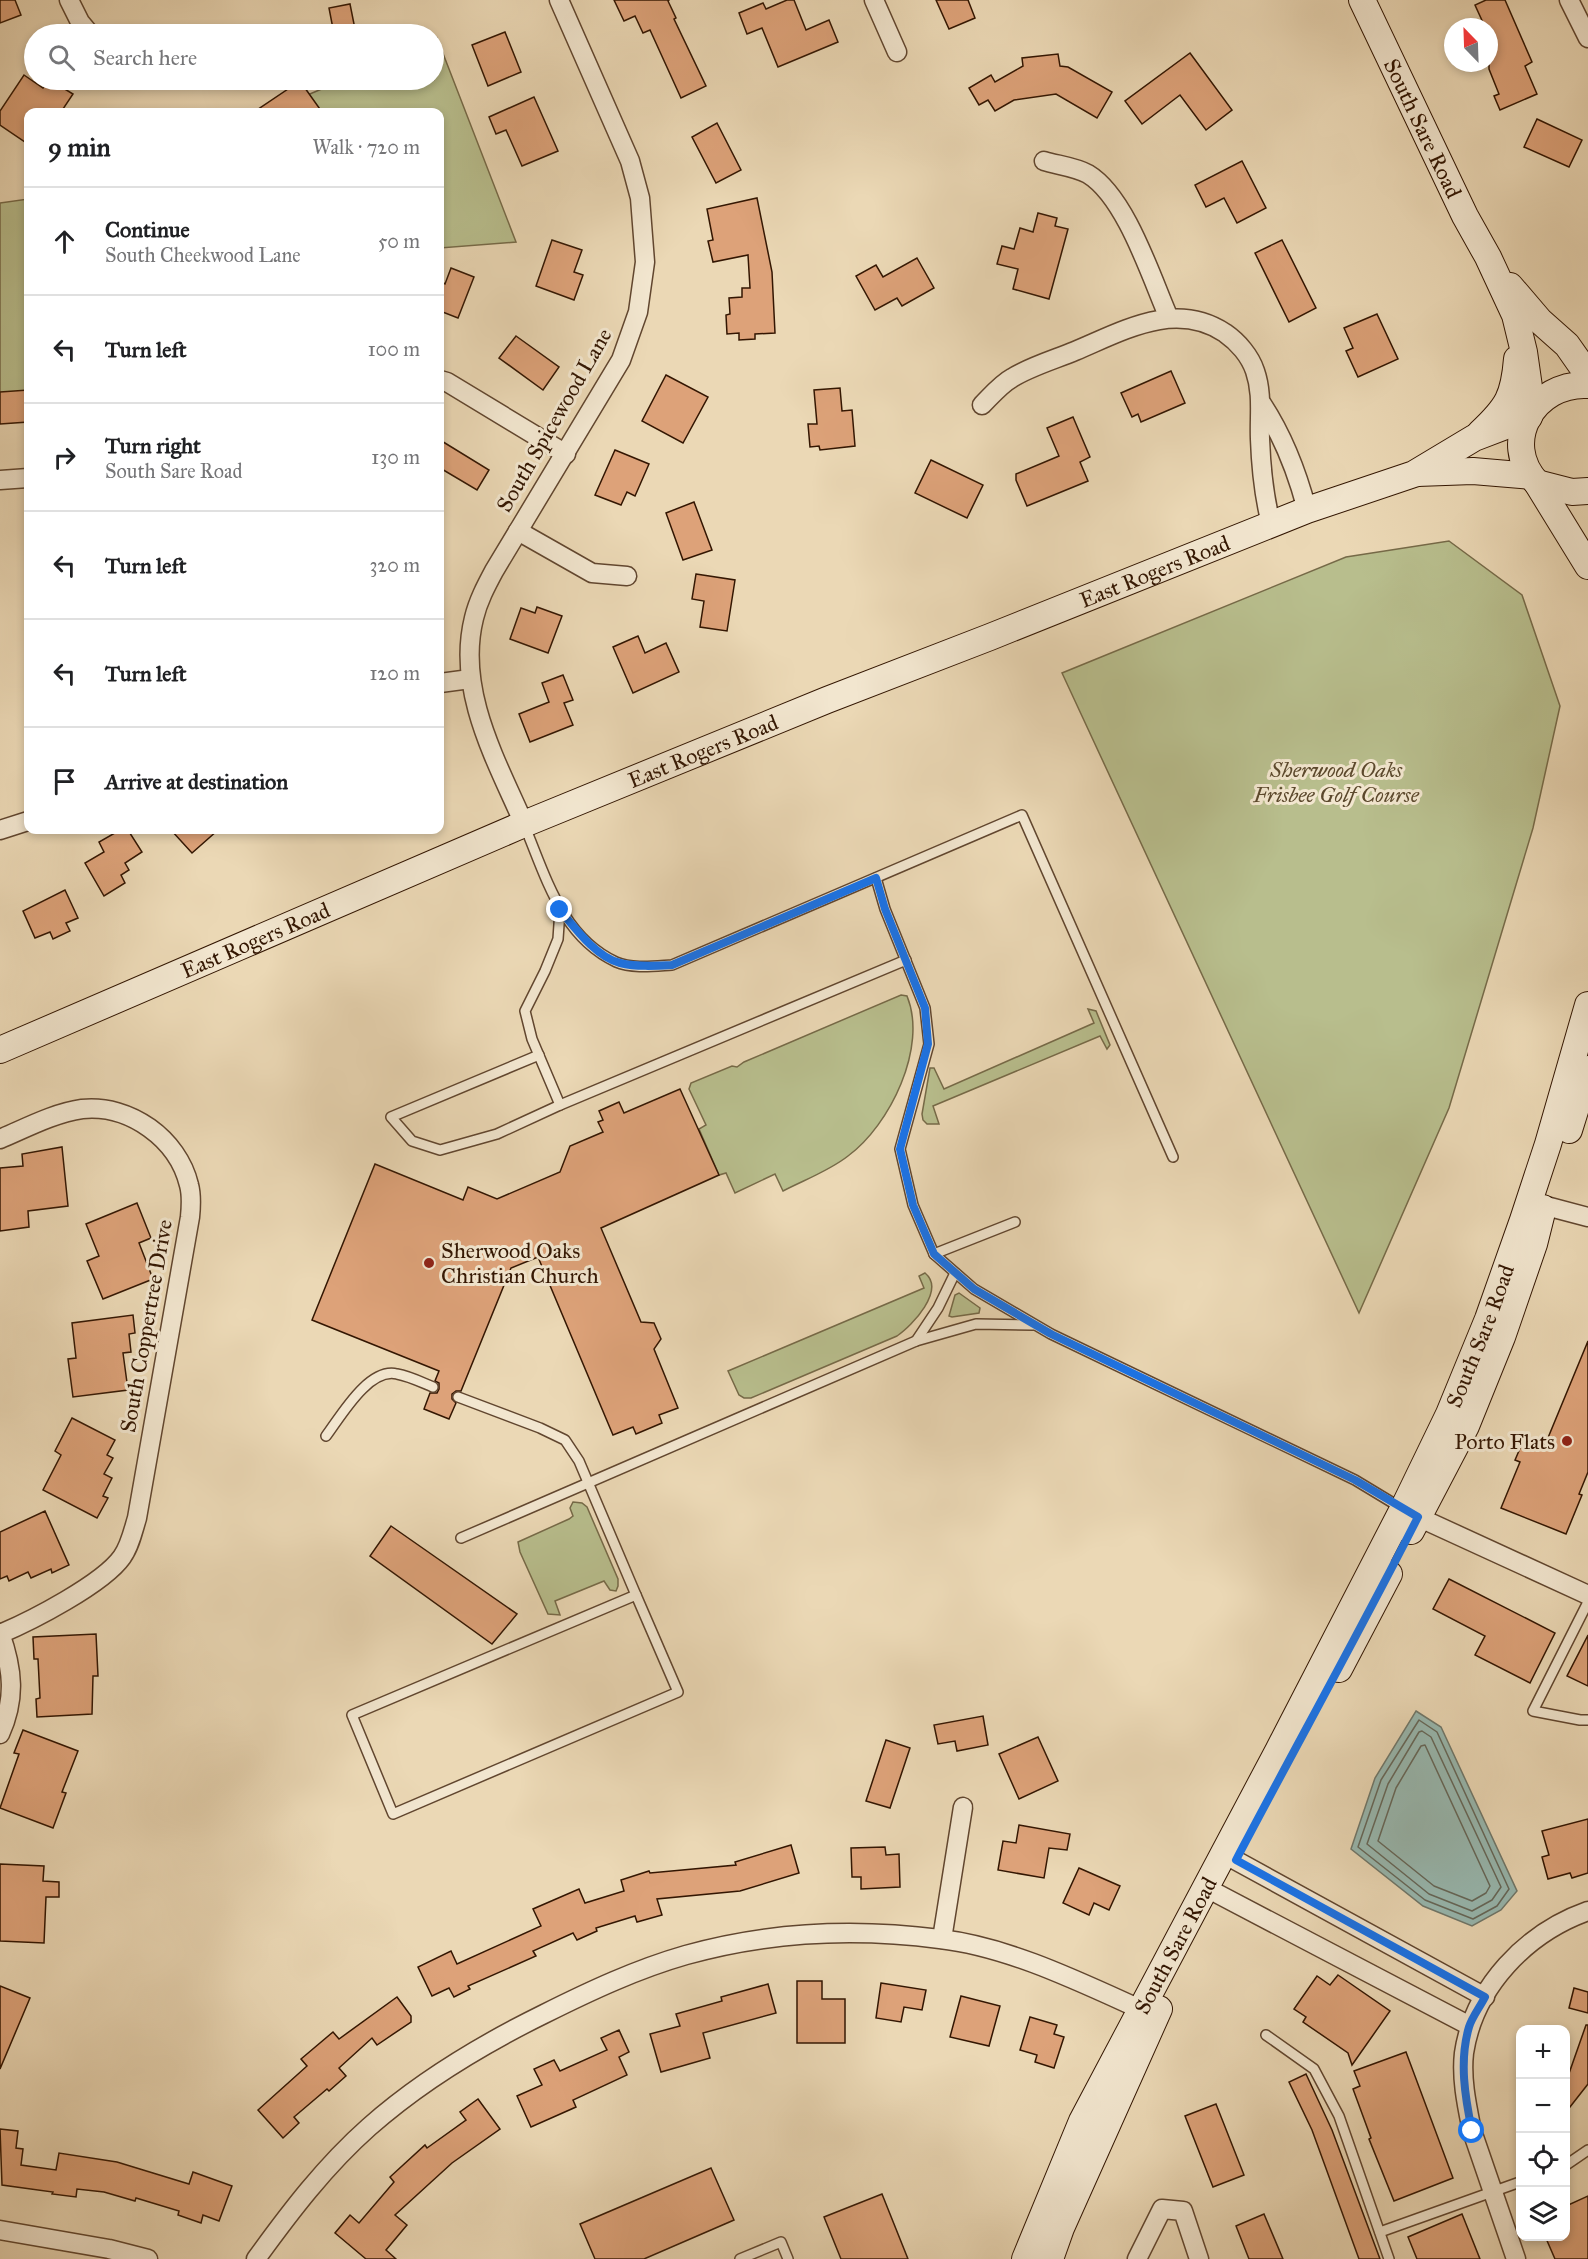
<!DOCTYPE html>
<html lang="en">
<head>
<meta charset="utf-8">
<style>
  body { margin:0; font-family:"IM FELL Great Primer",serif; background:#f2f2f2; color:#202124 }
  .controls { position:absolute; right:18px; bottom:18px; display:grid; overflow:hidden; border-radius:12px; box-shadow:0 3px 9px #0003 }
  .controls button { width:54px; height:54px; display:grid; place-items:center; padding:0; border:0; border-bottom:2px solid #e0e0e0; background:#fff; color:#202124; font:30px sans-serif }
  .compass { position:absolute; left:1444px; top:18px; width:54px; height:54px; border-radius:50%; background:#fff; box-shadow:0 3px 9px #0003; rotate:337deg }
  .stop { position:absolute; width:18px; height:18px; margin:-14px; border:4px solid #1a73e8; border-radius:50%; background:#fff }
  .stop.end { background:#1a73e8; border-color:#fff; box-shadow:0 2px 6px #0008 }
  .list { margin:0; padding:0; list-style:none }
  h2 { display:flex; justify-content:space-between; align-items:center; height:78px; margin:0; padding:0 24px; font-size:26px }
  h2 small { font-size:20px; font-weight:400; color:#757577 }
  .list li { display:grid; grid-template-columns:39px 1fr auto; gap:18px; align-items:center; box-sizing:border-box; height:108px; padding:0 24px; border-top:2px solid #e0e0e0 }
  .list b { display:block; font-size:22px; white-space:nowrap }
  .list p { margin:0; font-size:20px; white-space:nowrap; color:#757577 }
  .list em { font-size:20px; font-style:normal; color:#757577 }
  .icon { flex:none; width:33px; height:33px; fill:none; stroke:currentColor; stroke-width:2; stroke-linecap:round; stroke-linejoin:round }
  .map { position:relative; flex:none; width:1588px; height:2259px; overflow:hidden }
  .search { position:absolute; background:#fff; box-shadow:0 3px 9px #0003; left:24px; top:24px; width:420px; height:66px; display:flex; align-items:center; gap:15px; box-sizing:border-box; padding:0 21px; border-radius:33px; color:#757577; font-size:22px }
  .panel { position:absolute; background:#fff; box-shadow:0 3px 9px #0003; left:24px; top:108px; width:420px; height:726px; border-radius:12px }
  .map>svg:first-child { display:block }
</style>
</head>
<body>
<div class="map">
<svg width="1588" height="2259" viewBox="0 0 1588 2259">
  <rect width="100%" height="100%" fill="#ebd8b5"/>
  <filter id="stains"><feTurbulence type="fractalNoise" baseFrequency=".00333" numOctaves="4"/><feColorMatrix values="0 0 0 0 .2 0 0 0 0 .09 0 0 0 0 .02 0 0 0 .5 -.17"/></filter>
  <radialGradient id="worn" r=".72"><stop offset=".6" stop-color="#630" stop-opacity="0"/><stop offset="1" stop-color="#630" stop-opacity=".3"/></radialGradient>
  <!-- green -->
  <g fill="#b8be8d" stroke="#766a48" stroke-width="1.5">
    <path d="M437,38L516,242L440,248V112H267L343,80H434V40Z"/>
    <path d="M28,199V402L0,407V203Z"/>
    <path d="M1449,541L1522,595L1560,706L1533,828L1449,1108L1359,1313L1062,673L1346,557Z"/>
    <path d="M901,995L907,996C928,1047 890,1125 848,1156C829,1171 804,1180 783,1191L775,1174L735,1193L726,1173L719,1175L699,1129L706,1125L689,1089L691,1083L732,1066L737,1067L744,1062Z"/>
    <path d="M1088,1009L1096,1011L1110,1045L1107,1049L1100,1036L933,1106L939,1124H927L923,1120L922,1114L930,1068H934L944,1089L1094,1023Z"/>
    <path d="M925,1273C946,1290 912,1326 897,1336L751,1398H744L739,1395L728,1371L924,1288L919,1276Z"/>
    <path d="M959,1293L980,1308L979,1313L952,1317L949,1316L955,1295Z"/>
    <path d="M573,1502L582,1503L587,1507L618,1579V1586L616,1591L610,1590L604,1581L555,1601L560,1615L548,1614L520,1552L518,1542L569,1519L573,1516L570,1508Z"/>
  </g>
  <!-- water -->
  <path fill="#98b9b1" stroke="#70786b" stroke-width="1.5" d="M1416,1711L1441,1727L1517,1891L1501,1910L1472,1926L1423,1906L1351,1849L1375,1778Z"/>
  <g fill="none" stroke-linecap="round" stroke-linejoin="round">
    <!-- shore -->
    <g stroke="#66685a" stroke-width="1.5">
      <path d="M1419,1720L1437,1732L1509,1889L1497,1906L1473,1919L1425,1900L1358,1847L1381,1780Z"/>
      <path d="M1422,1731L1431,1737L1501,1887L1492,1900L1472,1911L1429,1894L1367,1844L1388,1784L1419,1732Z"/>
      <path d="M1425,1745L1490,1886L1486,1893L1472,1901L1434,1886L1378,1841L1396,1788L1421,1746Z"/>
    </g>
  </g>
  <!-- building -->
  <g fill="#dda279" stroke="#331602" stroke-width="1.5">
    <path d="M0,0H15L21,15L0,23Z"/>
    <path d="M614,0H669L668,1L676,18L674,19L706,86L681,98L650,30L643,33L635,16L624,21Z"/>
    <path d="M787,0H794L806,30L829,20L838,42L778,67L762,28L747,34L739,13L763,3L766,9Z"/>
    <path d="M936,0H968L975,18L949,29Z"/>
    <path d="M1486,0H1505L1532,62L1525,66L1537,94L1500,110L1494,96L1499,94L1489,69V27H1485L1475,5Z"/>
    <path d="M350,4L356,34H334L329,8Z"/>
    <path d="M505,32L521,72L488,86L472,45Z"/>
    <path d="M1190,53L1232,110L1206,130L1180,95L1142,124L1125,101Z"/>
    <path d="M1058,54L1060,66L1068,67L1112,92L1097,118L1056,94L1014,100L995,111L988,100L979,105L969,88L991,75L995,82L1023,66L1022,58Z"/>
    <path d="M24,75L43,88L50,80L73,94L61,112H28V144L0,125V111Z"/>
    <path d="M300,81L322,112H254Z"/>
    <path d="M534,97L558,151L522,166L506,130L496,134L489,117Z"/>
    <path d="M1537,119L1582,140L1569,167L1524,147Z"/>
    <path d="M717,123L741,170L716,183L692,137Z"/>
    <path d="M1242,161L1266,208L1237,223L1224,198L1206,207L1195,185Z"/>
    <path d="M757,198L772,272L775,333L755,334V339L739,340V333L727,334L726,315L730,314L729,298L742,297V288H750L748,255L713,262L708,241L713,240L707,209Z"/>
    <path d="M1038,213L1057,218L1055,226L1068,229L1049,299L1013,289L1018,269L997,264L1002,246L1014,249L1020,228L1033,232Z"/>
    <path d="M552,240L582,250L574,272L583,275L574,300L536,286Z"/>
    <path d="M1282,240L1316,308L1289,322L1255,253Z"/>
    <path d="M917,258L934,288L902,306L897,298L875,310L856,276L876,265L883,277Z"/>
    <path d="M451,268L474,277L458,318L440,311V281L445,284Z"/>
    <path d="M1377,314L1398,359L1358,377L1346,351L1353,348L1344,328Z"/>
    <path d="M516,336L559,367L543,390L499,358Z"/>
    <path d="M1171,371L1185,403L1141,422L1138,414L1132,417L1121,393Z"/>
    <path d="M666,375L708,397L683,443L642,421Z"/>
    <path d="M840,388L842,411L852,410L855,446L820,450L819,446L810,447L808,424H817L814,390Z"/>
    <path d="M28,390V422L0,424V392Z"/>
    <path d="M1073,417L1090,457L1080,462L1088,481L1027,506L1016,480V474L1059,456L1047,428Z"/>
    <path d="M440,440L489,470L477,490L440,468Z"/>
    <path d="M615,450L649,464L635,496L627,492L621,505L595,495Z"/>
    <path d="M931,460L983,485L967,518L915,493Z"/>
    <path d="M694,502L712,550L683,560L666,513Z"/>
    <path d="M696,574L735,580L727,631L700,627L704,601L692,599Z"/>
    <path d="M537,607L562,616L548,653L510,639L521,608L535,613Z"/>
    <path d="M638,636L645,653L666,643L679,672L633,693L613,647Z"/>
    <path d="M563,675L573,700L564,703L573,725L530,742L519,714L549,702L542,683Z"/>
    <path d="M120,830H128L142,852L125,863L129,870L121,875L125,883L104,896L85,863L104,852L99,842Z"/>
    <path d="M171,830H218L192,853Z"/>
    <path d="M65,890L78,918L66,923L70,931L53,939L50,932L35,938L23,911Z"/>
    <path d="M680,1089L719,1175L601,1228L641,1322L654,1323L661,1339L654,1349L678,1408L659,1415L662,1423L636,1434L633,1427L613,1435L538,1257L511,1268L461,1391H456L452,1394V1399L456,1403L449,1419L424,1409L430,1393H437L439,1389V1383L435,1381L439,1371L312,1320L375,1164L463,1200L468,1187L497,1199L560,1172L570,1146L603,1132L598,1122L603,1120L599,1111L619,1102L624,1113Z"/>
    <path d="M62,1147L68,1206L28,1211L29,1227L0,1231V1168L23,1166L22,1154Z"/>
    <path d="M137,1203L151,1238L139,1243L153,1279L103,1299L87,1261L99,1256L86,1224Z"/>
    <path d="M133,1315L135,1333L129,1334L131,1352L123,1353L128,1390L73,1397L68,1359L76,1358L72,1323Z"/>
    <path d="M1588,1341V1472L1579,1494L1582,1495L1566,1534L1501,1508L1520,1462L1515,1460L1525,1437L1545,1445Z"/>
    <path d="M72,1418L115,1440L107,1455L113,1458L104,1474L112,1478L103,1496L108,1498L97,1518L43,1490L61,1455L55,1451Z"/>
    <path d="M45,1511L69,1565L52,1573L51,1569L31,1578L28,1572L9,1581L7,1576L0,1579V1532Z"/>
    <path d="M391,1526L517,1614L492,1644L370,1556Z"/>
    <path d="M1449,1579L1555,1633L1530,1683L1475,1655L1485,1636L1433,1609Z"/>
    <path d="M96,1634L98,1676H93L92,1714L37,1717L36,1699L40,1698L38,1659H34L33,1637Z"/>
    <path d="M1588,1635V1686L1567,1676Z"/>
    <path d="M983,1716L988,1745L957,1751L955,1741L938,1744L934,1725Z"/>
    <path d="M23,1730L78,1751L62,1792L66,1793L53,1828L0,1808L19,1754L14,1753Z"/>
    <path d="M1038,1737L1058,1781L1019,1799L999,1754Z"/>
    <path d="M886,1740L910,1748L890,1808L866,1801Z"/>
    <path d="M1588,1819V1873L1572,1878L1570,1873L1548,1879L1542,1857L1549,1855L1542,1831Z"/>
    <path d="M1019,1825L1070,1834L1067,1850L1049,1848L1044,1878L998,1870L1003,1841L1016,1843Z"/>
    <path d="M791,1845L799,1873L740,1891L657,1899L662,1915L637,1922L635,1916L596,1928L597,1931L577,1940L573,1933L533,1951L536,1956L468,1986L470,1989L454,1997L449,1988L432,1996L418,1967L451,1951L457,1964L541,1926L533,1909L579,1889L585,1903L624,1891L621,1880L649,1871L650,1873L736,1865L735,1862Z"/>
    <path d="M885,1847L886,1855L899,1854L900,1887L861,1889V1877H852L851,1848Z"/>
    <path d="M0,1864L44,1866L43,1881L59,1882V1897H46L44,1943L0,1941Z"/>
    <path d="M1079,1868L1120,1886L1109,1910L1094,1903L1089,1915L1063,1903Z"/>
    <path d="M1338,1975L1390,2011L1352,2065L1348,2053L1303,2022L1306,2017L1294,2009L1317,1976L1330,1985Z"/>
    <path d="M797,1981H822V1999H845V2043H797Z"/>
    <path d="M881,1983L926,1990L922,2010L904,2007L901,2022L876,2018Z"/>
    <path d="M768,1984L776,2013L703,2033L710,2058L661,2072L650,2034L680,2026L676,2014L722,2001L721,1997Z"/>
    <path d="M0,1986L30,1998L0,2069Z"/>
    <path d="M1574,1988L1588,1992V2013L1569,2008Z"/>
    <path d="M961,1996L1000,2006L989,2046L950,2037Z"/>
    <path d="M397,1997L411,2016V2022L377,2045L372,2038L339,2068L346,2076L329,2091L327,2089L294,2117L299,2123L283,2138L258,2110L307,2066L301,2059L333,2032L339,2039Z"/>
    <path d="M1030,2017L1057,2025L1054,2034L1064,2037L1054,2068L1035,2062L1037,2055L1020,2050Z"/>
    <path d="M1586,2025H1588V2084L1566,2112V2082Z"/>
    <path d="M619,2030L629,2052L619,2057L627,2075L573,2100L576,2107L531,2127L517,2096L542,2085L534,2069L554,2060L560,2071L607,2050L601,2038Z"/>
    <path d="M1406,2052L1453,2178L1394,2201L1369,2139L1371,2138L1353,2089L1360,2086L1354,2071Z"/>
    <path d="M1306,2074L1332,2130L1380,2259H1359L1312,2130L1289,2082Z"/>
    <path d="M478,2099L500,2129L452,2163L395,2215L407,2225L386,2250L396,2259H366L335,2233L350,2215L359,2223L394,2182L390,2177L425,2145L427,2148L466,2120L460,2112Z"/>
    <path d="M1216,2104L1244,2175L1213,2187L1185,2116Z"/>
    <path d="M0,2129L18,2131L16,2148L23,2149L21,2165L56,2170L59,2153L117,2162L189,2184L193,2172L232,2186L219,2221L203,2215L201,2223L178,2215L179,2211L136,2198L135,2201L104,2192L77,2189L76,2197L52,2194L53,2192L2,2185Z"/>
    <path d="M711,2168L734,2220L644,2259H595L580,2224Z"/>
    <path d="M882,2194L908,2259H841L824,2217Z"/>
    <path d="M1588,2196V2259H1555L1545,2236H1566V2206Z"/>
    <path d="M1264,2214L1283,2259H1249L1236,2226Z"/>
    <path d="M1462,2214L1480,2259H1417L1408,2237Z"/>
  </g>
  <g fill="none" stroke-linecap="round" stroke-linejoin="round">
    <defs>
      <g id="lane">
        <path d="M525,827C546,877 562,937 616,962C632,969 655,966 672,965L1022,815L1173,1157"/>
        <path d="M876,878L885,909L925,1008L929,1044L900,1149L913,1205L934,1254L974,1289L1051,1334L1355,1480L1403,1509"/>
        <path d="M539,1055L391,1117L412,1141L440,1150L497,1134L560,1105L906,960"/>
        <path d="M560,1105L532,1039L525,1011L545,971L558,939L560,910"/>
        <path d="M934,1254L1015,1222"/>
        <path d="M916,1341L938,1308L955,1273"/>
        <path d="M458,1397L540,1428L565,1440L579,1461L636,1595"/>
        <path d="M326,1436C341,1416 369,1367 397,1374C409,1376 421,1382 433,1387"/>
        <path d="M461,1538L916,1341L976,1324L1033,1325"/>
        <path d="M636,1595L678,1692L393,1814L352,1715Z"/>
        <path d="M1588,1602L1533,1711L1580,1720H1588"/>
        <path d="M1266,2035L1314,2069L1339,2116L1389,2259"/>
        <path d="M1566,2165L1588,2150"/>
        <path d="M1380,2232L1520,2182"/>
        <path d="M740,2259L781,2242L788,2259"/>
      </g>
      <g id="street">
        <path d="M69,0L80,22L90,34"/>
        <path d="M874,0L897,52"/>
        <path d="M1569,0L1588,38"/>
        <path d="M1044,161C1057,165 1076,167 1088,174C1126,197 1151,277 1169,318"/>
        <path d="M440,380L447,382L566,454"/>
        <path d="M1262,404C1283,436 1297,472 1307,510"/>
        <path d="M982,405C991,396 1001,384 1012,378C1029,367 1056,359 1075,351C1123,331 1175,300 1225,333C1238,342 1250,356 1255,371C1263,394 1259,416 1260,439C1261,468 1264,496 1271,524"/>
        <path d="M0,480L28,478"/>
        <path d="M518,531L592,573L627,576"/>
        <path d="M440,683L470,679"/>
        <path d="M524,824C496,760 456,690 474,618C478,601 486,586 494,571L621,360L638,312L645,262L640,198L630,161L559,0"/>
        <path d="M0,830L28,821"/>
        <path d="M0,1139C26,1128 54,1113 82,1109C130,1104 178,1139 189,1185C192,1196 191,1207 190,1217L137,1518C133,1531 130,1546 122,1557C103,1584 31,1621 0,1634"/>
        <path d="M1531,1202L1588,1217"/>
        <path d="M1418,1517L1588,1595"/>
        <path d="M0,1633C13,1669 16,1699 0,1734"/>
        <path d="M1235,1860L1485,1997"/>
        <path d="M1218,1894L1470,2026"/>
        <path d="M942,1939L963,1807"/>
        <path d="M0,2230L109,2249L148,2259"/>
        <path d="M256,2259C290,2212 325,2166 369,2127C422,2080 481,2045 544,2014C590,1991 637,1969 686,1955C768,1932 855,1928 940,1939C1011,1947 1086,1985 1151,2014"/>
        <path d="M1137,2259L1162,2209L1183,2211L1199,2259"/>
        <path d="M1516,2259L1472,2131C1467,2106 1461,2079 1464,2053C1474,1987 1526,1933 1588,1911"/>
      </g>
      <g id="secondary">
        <path id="s1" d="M1362,0L1465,216L1488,257L1515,315L1524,352L1532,408"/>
        <path d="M1510,286L1540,321L1567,345L1588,375"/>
        <path d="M1588,385C1534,382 1499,442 1537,483L1588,566"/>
        <path d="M1480,433C1508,407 1514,396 1517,359"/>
        <path d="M1417,473L1473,471L1531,476"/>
        <path d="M1537,483L1572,492L1588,491"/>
        <path id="s2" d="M0,1050L524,824L827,700L990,637L1307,510L1414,474L1474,438L1529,417"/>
        <path d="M1569,1130L1588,1069"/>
        <path d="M1411,1531L1466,1426L1502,1337L1534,1244L1543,1208"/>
        <path d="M1339,1669L1389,1574"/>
        <path id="s3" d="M1025,2259L1082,2121L1278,1751L1403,1509L1449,1414L1488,1319L1523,1220L1548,1144L1588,1005"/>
        <path d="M1050,2259L1061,2228L1159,2009"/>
      </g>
    </defs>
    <!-- lane casing -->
    <use href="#lane" stroke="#61462f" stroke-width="12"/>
    <!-- street casing -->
    <use href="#street" stroke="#61462f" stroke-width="21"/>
    <!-- secondary casing -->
    <use href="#secondary" stroke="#331602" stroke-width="28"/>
    <!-- lane -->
    <use href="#lane" stroke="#f2e6cf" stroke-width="9"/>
    <!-- street -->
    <use href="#street" stroke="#f2e6cf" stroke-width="18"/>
    <!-- secondary -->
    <use href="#secondary" stroke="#f2e6cf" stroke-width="26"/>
  </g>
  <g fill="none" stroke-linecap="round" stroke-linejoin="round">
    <!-- route -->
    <path stroke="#1a73e8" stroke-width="8" d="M560,910C575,928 596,957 620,963C636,967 655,966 672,965L876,878L885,909L925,1008L928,1044L900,1149L913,1205L934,1254L974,1289L1051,1334L1355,1480L1418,1517C1359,1633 1296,1746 1236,1860L1485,1997C1480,2007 1472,2017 1469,2027C1459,2061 1465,2097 1472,2131"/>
  </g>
  <!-- markers -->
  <g fill="#8f2418" stroke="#f2e6cf" stroke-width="2">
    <circle cx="429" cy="1263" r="6"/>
    <circle cx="1567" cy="1441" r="6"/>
  </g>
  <g text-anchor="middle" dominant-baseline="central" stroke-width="6" stroke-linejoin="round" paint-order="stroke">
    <!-- street labels -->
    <g font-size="22" fill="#331602" stroke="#f2e6cf">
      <text stroke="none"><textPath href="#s1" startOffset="142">South Sare Road</textPath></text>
      <text transform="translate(554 420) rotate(-60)">South Spicewood Lane</text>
      <text stroke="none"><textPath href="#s2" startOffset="1250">East Rogers Road</textPath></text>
      <text stroke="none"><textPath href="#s2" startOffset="764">East Rogers Road</textPath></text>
      <text stroke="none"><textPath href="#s2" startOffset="278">East Rogers Road</textPath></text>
      <text transform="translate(146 1326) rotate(-80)">South Coppertree Drive</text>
      <text stroke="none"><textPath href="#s3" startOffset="1030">South Sare Road</textPath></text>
      <text stroke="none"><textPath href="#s3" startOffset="348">South Sare Road</textPath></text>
    </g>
    <!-- park labels -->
    <g font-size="22" font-style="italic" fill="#5b482c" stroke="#f2e6cf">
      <text x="1336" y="769">Sherwood Oaks<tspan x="1336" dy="25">Frisbee Golf Course</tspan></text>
    </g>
    <!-- poi labels -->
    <g font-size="22" fill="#331602" stroke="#f2e6cf" text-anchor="start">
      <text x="441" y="1250">Sherwood Oaks<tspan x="441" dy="25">Christian Church</tspan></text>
      <text x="1555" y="1441" text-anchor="end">Porto Flats</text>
    </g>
  </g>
  <rect width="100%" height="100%" filter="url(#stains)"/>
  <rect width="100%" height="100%" fill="url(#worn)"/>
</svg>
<div class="controls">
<button>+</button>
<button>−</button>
<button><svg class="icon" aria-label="locate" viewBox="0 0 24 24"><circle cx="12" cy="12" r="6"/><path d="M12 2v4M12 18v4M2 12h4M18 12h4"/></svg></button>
<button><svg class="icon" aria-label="layers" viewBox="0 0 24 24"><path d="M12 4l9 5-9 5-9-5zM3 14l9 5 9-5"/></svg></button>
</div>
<svg class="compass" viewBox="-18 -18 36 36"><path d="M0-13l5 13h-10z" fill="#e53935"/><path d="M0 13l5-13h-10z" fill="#757577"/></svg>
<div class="stop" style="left:1472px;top:2131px"></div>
<div class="stop end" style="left:560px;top:910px"></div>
<div class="search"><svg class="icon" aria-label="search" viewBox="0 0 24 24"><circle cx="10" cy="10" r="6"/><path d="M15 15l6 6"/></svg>Search here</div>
<section class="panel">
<h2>9 min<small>Walk · 720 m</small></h2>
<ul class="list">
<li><svg class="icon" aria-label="ahead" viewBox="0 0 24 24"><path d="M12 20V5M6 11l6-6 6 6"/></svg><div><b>Continue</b><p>South Cheekwood Lane</p></div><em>50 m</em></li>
<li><svg class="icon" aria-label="left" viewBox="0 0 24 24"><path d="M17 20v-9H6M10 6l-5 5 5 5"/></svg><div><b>Turn left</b></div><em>100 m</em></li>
<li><svg class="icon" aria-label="right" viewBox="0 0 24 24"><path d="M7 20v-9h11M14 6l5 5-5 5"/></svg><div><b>Turn right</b><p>South Sare Road</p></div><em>130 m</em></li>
<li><svg class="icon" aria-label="left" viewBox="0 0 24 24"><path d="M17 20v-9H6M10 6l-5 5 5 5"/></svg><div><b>Turn left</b></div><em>320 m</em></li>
<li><svg class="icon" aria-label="left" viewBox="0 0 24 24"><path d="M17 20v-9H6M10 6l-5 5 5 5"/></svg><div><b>Turn left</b></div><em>120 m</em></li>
<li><svg class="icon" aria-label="arrive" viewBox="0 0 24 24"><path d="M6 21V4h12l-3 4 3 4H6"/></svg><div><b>Arrive at destination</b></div></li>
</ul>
</section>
</div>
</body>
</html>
